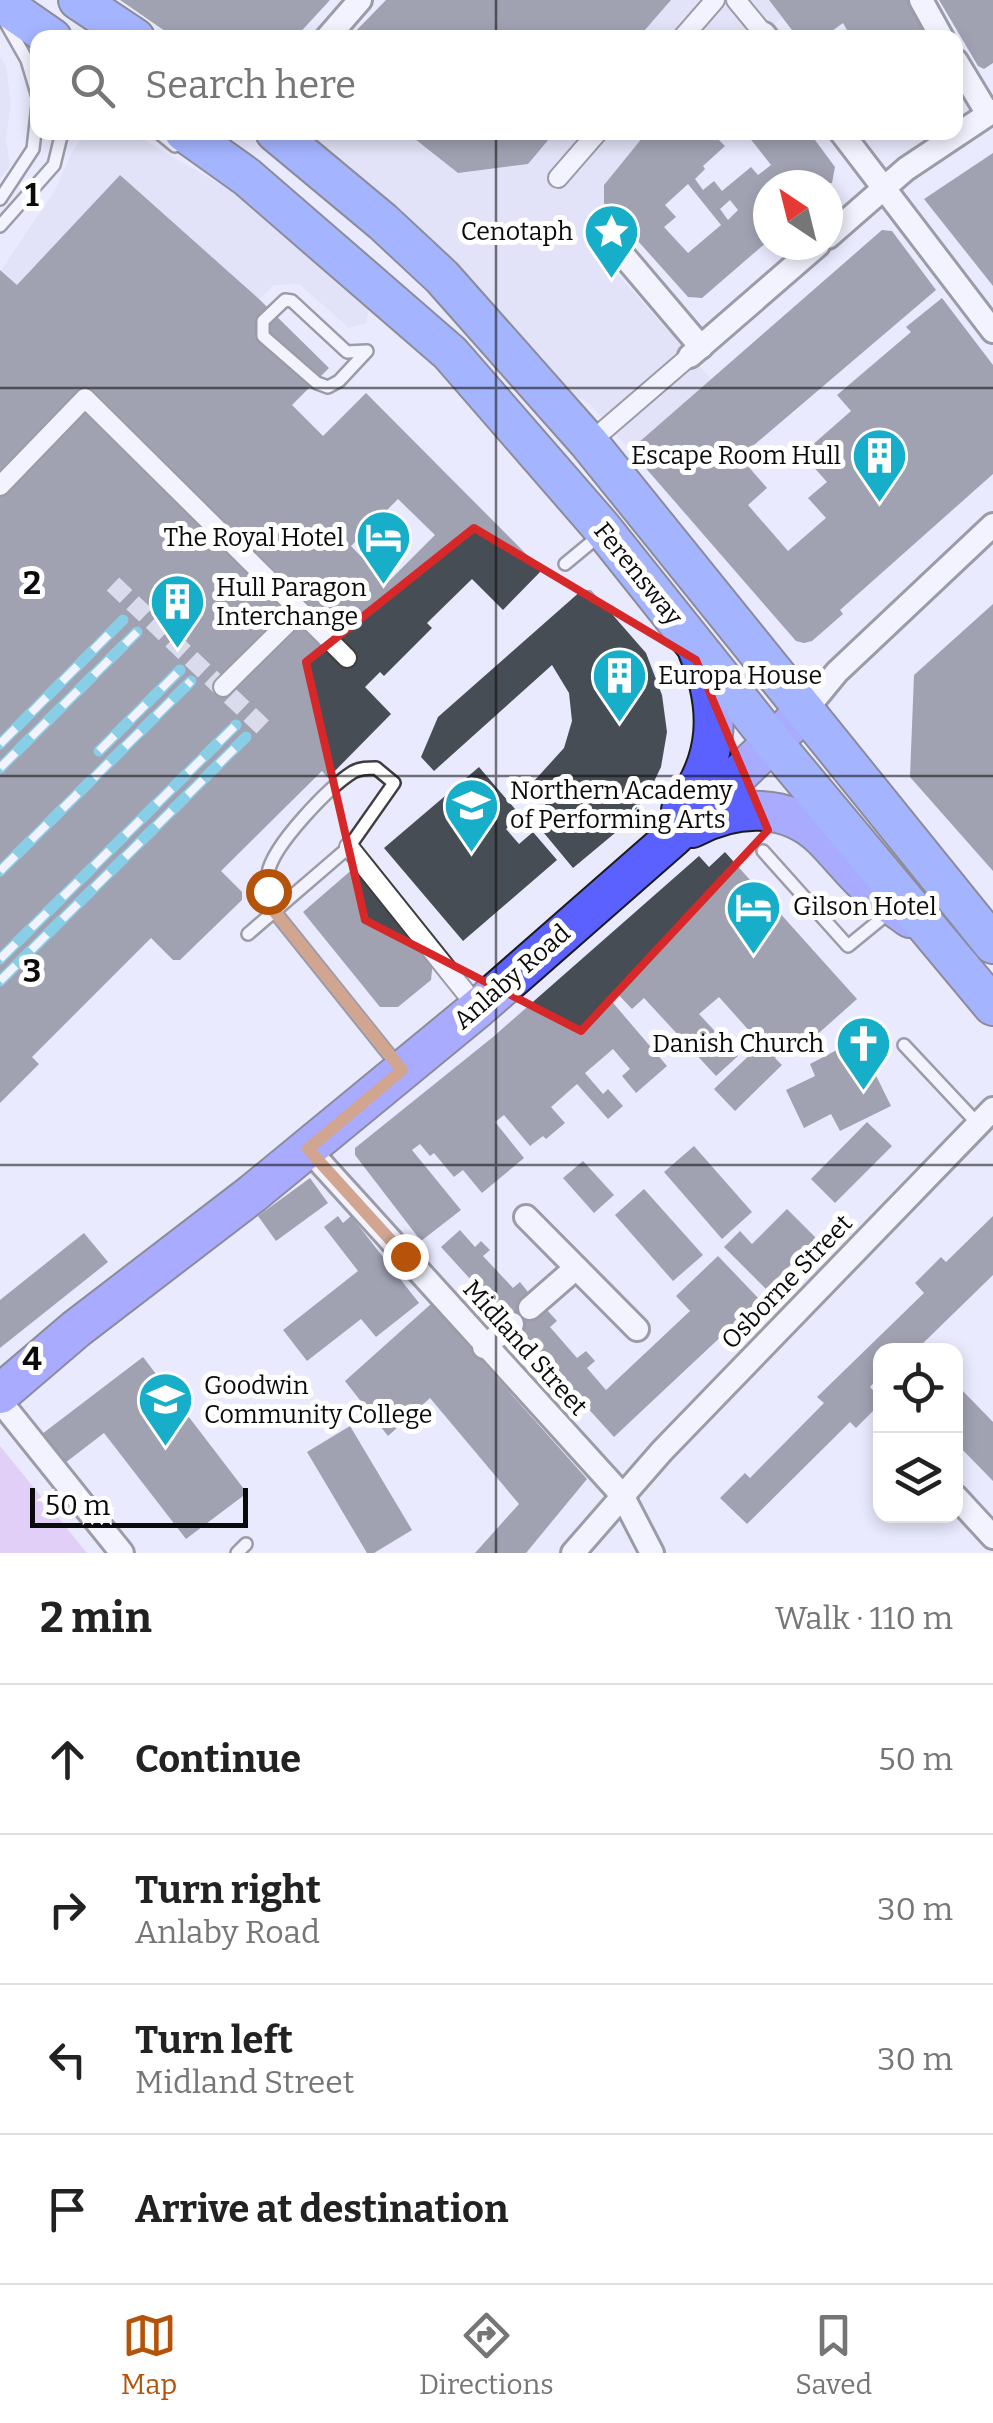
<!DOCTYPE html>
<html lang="en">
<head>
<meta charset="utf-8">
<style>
  body { margin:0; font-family:Bitter,serif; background:#f2f2f2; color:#222 }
  .controls { position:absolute; right:30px; bottom:30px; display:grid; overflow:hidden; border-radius:20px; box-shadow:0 5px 15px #0003 }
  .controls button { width:90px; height:90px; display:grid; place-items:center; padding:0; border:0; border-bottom:2px solid #e0e0e0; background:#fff; color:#222; font:50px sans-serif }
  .compass { position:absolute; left:753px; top:170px; width:90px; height:90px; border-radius:50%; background:#fff; box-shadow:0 5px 15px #0003; rotate:325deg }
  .scale { position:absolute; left:30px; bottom:25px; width:218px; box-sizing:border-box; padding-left:10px; border:5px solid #0b0b0b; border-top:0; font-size:28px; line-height:35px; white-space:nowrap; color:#0b0b0b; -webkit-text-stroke:8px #fff; paint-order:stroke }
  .stop { position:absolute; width:30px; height:30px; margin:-22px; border:8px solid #b45309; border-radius:50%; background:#fff }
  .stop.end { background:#b45309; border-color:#fff; box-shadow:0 2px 10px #0008 }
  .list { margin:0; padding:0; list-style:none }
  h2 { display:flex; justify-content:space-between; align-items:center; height:130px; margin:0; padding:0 40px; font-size:42px }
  h2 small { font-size:32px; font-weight:400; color:#767676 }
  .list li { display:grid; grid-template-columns:65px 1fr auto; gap:30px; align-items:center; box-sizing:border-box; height:150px; padding:0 40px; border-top:2px solid #e0e0e0 }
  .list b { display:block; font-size:38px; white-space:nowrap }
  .list p { margin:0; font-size:32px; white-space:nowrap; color:#767676 }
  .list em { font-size:32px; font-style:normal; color:#767676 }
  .icon { flex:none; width:55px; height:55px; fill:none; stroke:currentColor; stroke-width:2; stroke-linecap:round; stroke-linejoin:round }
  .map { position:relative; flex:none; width:993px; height:1553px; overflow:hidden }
  .search { position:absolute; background:#fff; box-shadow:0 5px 15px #0003; left:30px; right:30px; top:30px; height:110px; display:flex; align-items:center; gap:25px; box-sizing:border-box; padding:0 35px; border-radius:20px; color:#767676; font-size:38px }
  .sheet { height:730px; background:#fff }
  nav { display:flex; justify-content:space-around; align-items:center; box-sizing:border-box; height:140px; border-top:2px solid #e0e0e0; background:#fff; font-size:28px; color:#767676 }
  nav a { display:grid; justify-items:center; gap:5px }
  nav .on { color:#b45309 }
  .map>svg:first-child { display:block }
</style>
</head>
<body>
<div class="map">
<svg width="993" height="1553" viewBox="0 0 993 1553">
  <rect width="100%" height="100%" fill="#eaeaff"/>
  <!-- green -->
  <path fill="#daafed" d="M0,1446L87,1553H0Z"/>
  <!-- plaza -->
  <g fill="#d9daef">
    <path d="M671,0H769L782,18L759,37L638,38Z"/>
    <path d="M0,57L6,66L11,103L6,138L10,166L0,178Z"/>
    <path d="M93,133H132L252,203L369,307L366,323L349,328L299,284L274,285L259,299L120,175L17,285L1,270L54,192L71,154L79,142Z"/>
    <path d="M301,133H406L458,173L528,164L555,133H647L604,185V203L621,223L593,247L711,379L630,450L590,404L550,382L381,194Z"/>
  </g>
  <!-- building -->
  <g fill="#474d55" fill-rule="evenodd">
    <path d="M120,0H330L295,38H175Z"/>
    <path d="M386,0H671L638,38H349Z"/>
    <path d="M769,0H907L928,38H837L847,30L843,23L822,38H798Z"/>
    <path d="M939,0H993V63L984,69L978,66Z"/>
    <path d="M406,132H555L528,164L458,173Z"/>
    <path d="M647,132H724L718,139L725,146L703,166L705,169L695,179L703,190L714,181L722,191L751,167L758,175L771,165L745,132H809L835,167L832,183L768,185V241L702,298L688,297L604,203V185ZM688,184L721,225L688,253L664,227L676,217L665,205ZM730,200L738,210L728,220L720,209Z"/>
    <path d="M993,153V286L924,199Z"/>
    <path d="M120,175L259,299L329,368L292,405L323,436L366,393L542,570L503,610L472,579L427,623L432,628L384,676L380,672L365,687L391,714L328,778L322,771L221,871L242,892V900L180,960H173L151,938L32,1057L39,1064L0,1103V270L17,285ZM398,499L435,535L387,583L351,546Z"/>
    <path d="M882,230L892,231L936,290L740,457L767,488L748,505L788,551L826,518L808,498L827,482L802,454L851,411L837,395L911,332L906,327L942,298L993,365V474L840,610L843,614L812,641L804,643L796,641L630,450Z"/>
    <path d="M582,590H591L646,653L662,695L667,732L661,767L648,794L621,828L573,868L539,827L554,814L533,791L534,781L564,748L572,721L569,693L552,665L434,771L421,757L438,717Z"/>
    <path d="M993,604V871L910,777L914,675Z"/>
    <path d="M479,767L521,816L506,829L519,844L533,832L557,860L463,941L384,848Z"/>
    <path d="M725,852L857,999L802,1048L795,1040L775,1058L782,1065L735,1111L714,1089L761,1044L719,997L699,1014L738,1056L716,1076L644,998L632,1009L615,991L608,997L667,1066L636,1093L622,1076L630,1069L613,1049L585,1073L603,1094L608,1089L623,1106L608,1119L577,1084L551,1107L565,1123L546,1139L543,1136L530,1146L504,1115L495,1122L524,1158L482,1193L463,1170L454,1177L434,1153L430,1156L420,1144L412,1150L461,1210L421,1241L355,1155V1148L493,1037L699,856L709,867Z"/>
    <path d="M355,867L433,961L431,980L398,1007H380L303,912Z"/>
    <path d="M858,1039L891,1106L840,1131L831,1114L804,1128L786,1090L815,1076L810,1064Z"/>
    <path d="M867,1122L892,1146L835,1203L811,1179Z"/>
    <path d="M694,1146L752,1212L722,1239L664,1172Z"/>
    <path d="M583,1161L614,1195L594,1213L563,1178Z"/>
    <path d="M310,1178L328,1203L276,1241L258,1216Z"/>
    <path d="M644,1189L703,1255L673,1281L615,1215Z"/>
    <path d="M787,1209L817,1239L766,1289L724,1247L740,1231L752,1244Z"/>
    <path d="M338,1216L343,1223L351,1216L419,1303L376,1337L361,1319L307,1361L283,1330L358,1271L324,1227Z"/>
    <path d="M993,1216V1275L916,1350H880V1376L870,1387L880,1398V1404L856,1428L850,1422L747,1524L720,1498L745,1473L750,1478L824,1403L817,1397L924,1293L915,1283L941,1257L946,1262Z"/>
    <path d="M460,1230L475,1247L481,1241L490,1250L483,1256L513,1288L520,1282L528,1292L522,1298L539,1317L547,1310L557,1321L550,1327L577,1358L586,1351L595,1361L587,1368L606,1390L690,1311L676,1296L718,1256L760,1300L614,1437L441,1247Z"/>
    <path d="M84,1233L108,1262L0,1348V1300Z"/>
    <path d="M431,1304L587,1479L526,1553H475L519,1504L430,1398L388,1436L345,1381Z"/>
    <path d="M143,1357L247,1493L186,1539L104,1433L65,1463L42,1434Z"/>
    <path d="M956,1384L993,1422V1481L956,1443Z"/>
    <path d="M350,1426L412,1530L374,1553H367L307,1452Z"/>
  </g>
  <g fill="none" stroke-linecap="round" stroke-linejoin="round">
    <!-- pedestrian-tunnel -->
    <path stroke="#c9c9da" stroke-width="18" stroke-dasharray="18 9" stroke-linecap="butt" d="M113,584L269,733"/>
    <defs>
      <g id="service">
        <path d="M6,23L27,60L38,97"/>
        <path d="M158,132L175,146"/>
        <path d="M0,199L33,149L38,105"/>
        <path d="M0,226L54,165L62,132"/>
        <path d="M285,300L292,301L347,352L367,351L339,381L328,387L317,383L263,336V321Z"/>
        <path d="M565,564L600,535"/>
        <path d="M763,851L848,946L892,910"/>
        <path d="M248,934L349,847L394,783L376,768C368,768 360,768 353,772C329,787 273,845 268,873C265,886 270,899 274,911L399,1067"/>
        <path d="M904,1045L978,1124"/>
        <path d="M237,1553L246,1544"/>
      </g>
      <g id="pedestrian">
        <path d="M736,0L764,34"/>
        <path d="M682,38L715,0"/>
        <path d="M558,178L598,132"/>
        <path d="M589,443L690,356"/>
        <path d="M0,486L85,398L300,611L223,687"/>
        <path d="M300,611L347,658"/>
        <path d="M349,847L478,1008"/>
      </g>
      <g id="minor">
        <path d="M921,0L942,38"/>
        <path d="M764,34L767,38"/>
        <path d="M327,38L360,0"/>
        <path d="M956,61L988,114"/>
        <path d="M841,132L993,331"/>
        <path d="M606,235L701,347"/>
        <path d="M828,237L906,169L993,111"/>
        <path d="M690,356L818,245"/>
        <path d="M805,711L837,672L993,525"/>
        <path d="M308,1149L622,1495L652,1553"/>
        <path d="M526,1217L637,1329"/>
        <path d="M530,1308L576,1268"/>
        <path d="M484,1347L512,1324"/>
        <path d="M0,1401L122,1553"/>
        <path d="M956,1497L993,1537"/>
        <path d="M573,1553L662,1451L993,1109"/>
      </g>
      <g id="primary">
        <path d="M681,810C720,761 722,708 698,651"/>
        <path d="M692,828C735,805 787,802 823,838C838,853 851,870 866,884C879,897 895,907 910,918"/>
        <path d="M0,1394L76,1329L252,1194L478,1008L672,838L805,711"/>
      </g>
      <g id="trunk">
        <path d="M78,0L135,38"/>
        <path d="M0,2L52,38"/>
        <path d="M184,132L247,177L450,353L602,528L771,740L993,1006"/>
        <path d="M275,132L383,222L442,277L589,443L993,944"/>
      </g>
    </defs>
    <!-- service casing -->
    <use href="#service" stroke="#3e3e3e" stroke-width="16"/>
    <!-- pedestrian casing -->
    <use href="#pedestrian" stroke="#3e3e3e" stroke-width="22"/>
    <!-- minor casing -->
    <use href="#minor" stroke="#3e3e3e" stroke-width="28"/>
    <!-- primary casing -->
    <use href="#primary" stroke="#1c1c1c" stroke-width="42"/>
    <!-- trunk casing -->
    <use href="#trunk" stroke="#1c1c1c" stroke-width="42"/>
    <!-- service -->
    <use href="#service" stroke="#fff" stroke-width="11"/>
    <!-- pedestrian -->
    <use href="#pedestrian" stroke="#fff" stroke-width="18"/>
    <!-- minor -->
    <use href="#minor" stroke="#fff" stroke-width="22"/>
    <!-- primary -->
    <use href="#primary" stroke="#5a61ff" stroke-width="38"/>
    <!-- trunk -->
    <use href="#trunk" stroke="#5174ff" stroke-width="38"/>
    <defs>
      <g id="rail">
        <path d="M0,744L123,620"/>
        <path d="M99,751L180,670"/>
        <path d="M0,768L137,632"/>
        <path d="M0,871L191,681"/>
        <path d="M0,959L236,725"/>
        <path d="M0,981L246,737"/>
      </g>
    </defs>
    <!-- rail casing -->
    <use href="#rail" stroke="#16aec9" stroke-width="11"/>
    <!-- rail -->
    <use href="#rail" stroke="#fff" stroke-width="8" stroke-dasharray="22" stroke-linecap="butt"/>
  </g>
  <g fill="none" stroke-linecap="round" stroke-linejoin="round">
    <!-- route -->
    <path stroke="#b45309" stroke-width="12" d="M268,891L274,911L402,1070L308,1149L405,1256"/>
  </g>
  <!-- marked area -->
  <path d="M0 0H993V1553H0ZM474,528L696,660L768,830L581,1031L365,920L306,662Z" fill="#eaeaff" fill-opacity=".55" fill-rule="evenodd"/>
  <path fill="none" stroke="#d62828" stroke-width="8" stroke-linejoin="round" d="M474,528L696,660L768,830L581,1031L365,920L306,662Z"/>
  <!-- grid -->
  <path fill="none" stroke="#0b0b0b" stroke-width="2.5" stroke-opacity="0.55" d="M496,0V38M496,132V1553M0,388H993M0,776H993M0,1165H993"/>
  <!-- icons -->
  <defs>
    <symbol id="sight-pin" viewBox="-11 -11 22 30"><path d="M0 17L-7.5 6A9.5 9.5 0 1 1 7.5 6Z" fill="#16aec9" stroke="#fff"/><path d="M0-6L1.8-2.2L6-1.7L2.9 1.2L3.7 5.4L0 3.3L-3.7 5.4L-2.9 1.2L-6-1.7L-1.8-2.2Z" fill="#fff"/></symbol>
    <symbol id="building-pin" viewBox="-11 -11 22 30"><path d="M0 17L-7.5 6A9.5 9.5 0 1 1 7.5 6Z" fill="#16aec9" stroke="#fff"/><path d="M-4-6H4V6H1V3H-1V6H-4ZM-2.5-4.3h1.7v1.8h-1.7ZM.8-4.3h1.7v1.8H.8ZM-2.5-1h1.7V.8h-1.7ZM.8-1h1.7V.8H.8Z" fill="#fff"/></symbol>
    <symbol id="hotel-pin" viewBox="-11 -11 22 30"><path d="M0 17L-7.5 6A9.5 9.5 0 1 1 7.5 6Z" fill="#16aec9" stroke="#fff"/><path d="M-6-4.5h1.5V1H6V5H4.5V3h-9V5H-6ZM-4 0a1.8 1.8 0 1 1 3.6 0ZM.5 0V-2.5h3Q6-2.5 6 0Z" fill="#fff"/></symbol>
    <symbol id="university-pin" viewBox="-11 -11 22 30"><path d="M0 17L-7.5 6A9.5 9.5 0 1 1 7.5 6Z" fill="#16aec9" stroke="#fff"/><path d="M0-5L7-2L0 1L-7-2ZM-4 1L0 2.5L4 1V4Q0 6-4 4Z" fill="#fff"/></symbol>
    <symbol id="church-pin" viewBox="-11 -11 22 30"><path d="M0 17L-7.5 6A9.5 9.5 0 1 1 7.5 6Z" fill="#16aec9" stroke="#fff"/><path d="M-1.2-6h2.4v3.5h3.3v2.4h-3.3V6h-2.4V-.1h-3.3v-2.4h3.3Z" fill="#fff"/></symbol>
  </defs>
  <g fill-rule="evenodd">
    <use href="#sight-pin" x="580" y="200" width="63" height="86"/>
    <use href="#building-pin" x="848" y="424" width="63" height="86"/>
    <use href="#hotel-pin" x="352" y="506" width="63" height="86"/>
    <use href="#building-pin" x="146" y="570" width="63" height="86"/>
    <use href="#building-pin" x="588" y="644" width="63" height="86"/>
    <use href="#university-pin" x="440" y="774" width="63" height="86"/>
    <use href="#hotel-pin" x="722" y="876" width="63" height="86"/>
    <use href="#church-pin" x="832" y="1012" width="63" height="86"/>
    <use href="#university-pin" x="134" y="1368" width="63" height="86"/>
  </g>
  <g text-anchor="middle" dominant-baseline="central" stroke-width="10" stroke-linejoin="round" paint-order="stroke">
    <!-- poi labels -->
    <g font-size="25" fill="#0b0b0b" stroke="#fff" text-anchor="start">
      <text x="573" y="232" text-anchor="end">Cenotaph</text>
      <text x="841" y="456" text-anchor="end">Escape Room Hull</text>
      <text x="344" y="538" text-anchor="end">The Royal Hotel</text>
      <text x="216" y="588">Hull Paragon<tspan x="216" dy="29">Interchange</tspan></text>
      <text x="658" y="676">Europa House</text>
      <text x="510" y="791">Northern Academy<tspan x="510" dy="29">of Performing Arts</tspan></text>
      <text x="793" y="907">Gilson Hotel</text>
      <text x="824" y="1044" text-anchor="end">Danish Church</text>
      <text x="204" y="1386">Goodwin<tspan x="204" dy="29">Community College</tspan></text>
    </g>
    <!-- street labels -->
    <g font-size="25" fill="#0b0b0b" stroke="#fff">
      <text transform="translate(638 574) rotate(51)">Ferensway</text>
      <text transform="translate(512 977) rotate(-41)">Anlaby Road</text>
      <text transform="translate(787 1282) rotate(-46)">Osborne Street</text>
      <text transform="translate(525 1348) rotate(48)">Midland Street</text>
    </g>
  </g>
  <g font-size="32" text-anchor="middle" font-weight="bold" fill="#0b0b0b" stroke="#fff" stroke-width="10" stroke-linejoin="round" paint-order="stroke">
    <text x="32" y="206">1</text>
    <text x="32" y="594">2</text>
    <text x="32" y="982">3</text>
    <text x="32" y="1370">4</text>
  </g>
</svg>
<div class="controls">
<button><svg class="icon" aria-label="locate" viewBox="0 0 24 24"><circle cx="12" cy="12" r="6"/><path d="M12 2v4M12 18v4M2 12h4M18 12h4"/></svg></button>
<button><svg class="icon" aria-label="layers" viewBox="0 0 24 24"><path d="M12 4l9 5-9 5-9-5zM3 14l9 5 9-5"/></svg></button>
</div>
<svg class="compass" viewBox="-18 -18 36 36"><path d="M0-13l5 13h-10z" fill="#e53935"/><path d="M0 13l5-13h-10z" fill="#767676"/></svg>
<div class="scale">50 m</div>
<div class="stop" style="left:268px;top:891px"></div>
<div class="stop end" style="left:405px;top:1256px"></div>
<div class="search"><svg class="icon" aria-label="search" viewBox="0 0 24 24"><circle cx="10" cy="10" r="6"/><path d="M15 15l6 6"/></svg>Search here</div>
</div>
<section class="sheet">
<h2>2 min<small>Walk · 110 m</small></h2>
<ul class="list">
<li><svg class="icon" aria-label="ahead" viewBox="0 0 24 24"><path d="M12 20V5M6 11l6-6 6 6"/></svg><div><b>Continue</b></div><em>50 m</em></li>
<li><svg class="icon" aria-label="right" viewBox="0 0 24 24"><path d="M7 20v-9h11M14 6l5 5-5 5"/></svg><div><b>Turn right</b><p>Anlaby Road</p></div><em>30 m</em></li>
<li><svg class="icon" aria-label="left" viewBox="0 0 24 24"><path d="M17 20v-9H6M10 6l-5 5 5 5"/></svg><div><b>Turn left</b><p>Midland Street</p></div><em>30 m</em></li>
<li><svg class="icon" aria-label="arrive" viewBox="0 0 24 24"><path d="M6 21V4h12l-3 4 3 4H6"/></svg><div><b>Arrive at destination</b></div></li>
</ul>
</section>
<nav>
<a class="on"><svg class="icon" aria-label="map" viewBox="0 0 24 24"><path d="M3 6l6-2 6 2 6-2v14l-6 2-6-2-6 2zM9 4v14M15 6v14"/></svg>Map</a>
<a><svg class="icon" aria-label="directions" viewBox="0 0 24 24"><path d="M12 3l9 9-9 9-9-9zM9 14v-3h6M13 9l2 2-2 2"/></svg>Directions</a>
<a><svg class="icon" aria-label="saved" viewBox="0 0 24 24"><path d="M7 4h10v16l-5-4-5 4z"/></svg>Saved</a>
</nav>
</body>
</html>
